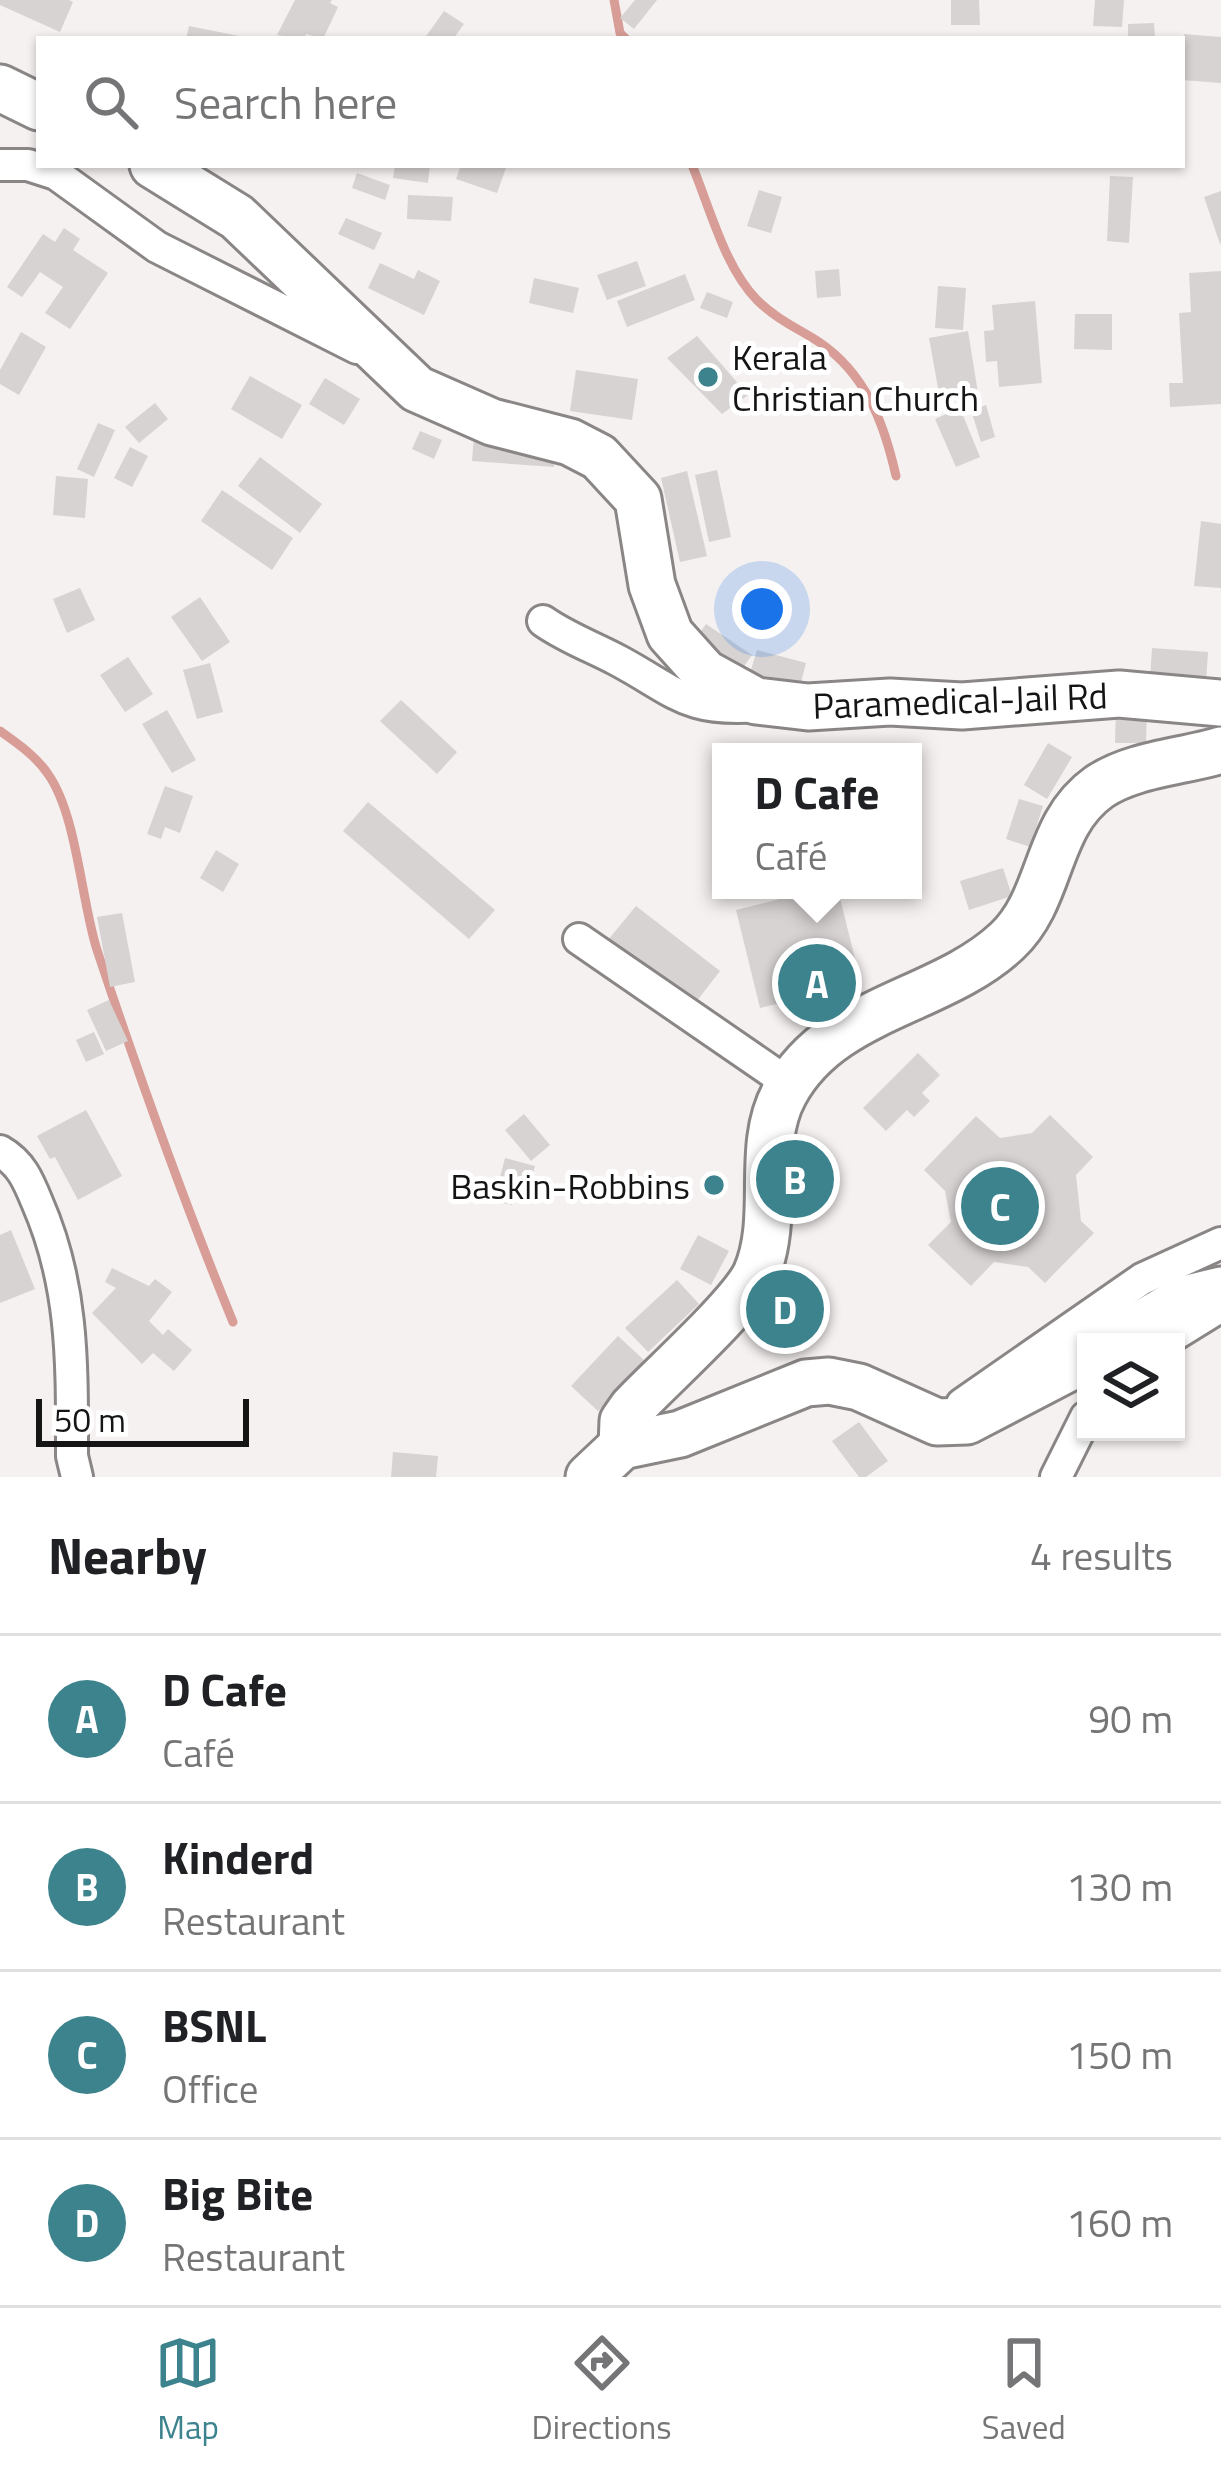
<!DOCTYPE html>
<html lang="en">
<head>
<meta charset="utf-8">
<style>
  body { margin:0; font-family:"Titillium Web",sans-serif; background:#f2f2f2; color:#202124 }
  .controls { position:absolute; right:36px; bottom:36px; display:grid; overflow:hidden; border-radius:0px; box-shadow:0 3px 9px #0004 }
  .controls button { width:108px; height:108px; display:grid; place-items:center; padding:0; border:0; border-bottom:3px solid #e0e0e0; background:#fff; color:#202124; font:60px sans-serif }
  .scale { position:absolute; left:36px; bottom:30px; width:213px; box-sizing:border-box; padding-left:12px; border:6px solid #161515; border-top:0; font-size:33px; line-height:42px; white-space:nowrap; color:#161515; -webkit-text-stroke:9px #fff; paint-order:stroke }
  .you { position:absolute; left:762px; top:609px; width:42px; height:42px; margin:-30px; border:9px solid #fff; border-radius:50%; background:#1a73e8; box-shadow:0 0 0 18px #1a73e833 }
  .badge { display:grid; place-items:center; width:78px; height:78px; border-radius:50%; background:#3c838d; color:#fff; font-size:39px; font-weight:700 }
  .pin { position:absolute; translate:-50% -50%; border:6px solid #fff; box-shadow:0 3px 12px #0006 }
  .popup { position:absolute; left:712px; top:743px; width:210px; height:156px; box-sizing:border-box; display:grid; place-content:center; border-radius:0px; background:#fff; filter:drop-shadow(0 3px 9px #0005); font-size:39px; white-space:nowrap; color:#757577 }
  .popup b { font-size:45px; color:#202124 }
  .popup::after { content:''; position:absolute; left:50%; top:100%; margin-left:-24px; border:24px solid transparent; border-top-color:#fff }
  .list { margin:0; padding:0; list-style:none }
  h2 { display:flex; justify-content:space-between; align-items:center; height:156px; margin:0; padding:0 48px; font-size:51px }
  h2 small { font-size:39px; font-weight:400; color:#757577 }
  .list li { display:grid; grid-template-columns:78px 1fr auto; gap:36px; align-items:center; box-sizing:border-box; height:168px; padding:0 48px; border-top:3px solid #e0e0e0 }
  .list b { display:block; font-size:45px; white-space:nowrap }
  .list p { margin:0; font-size:39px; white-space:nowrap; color:#757577 }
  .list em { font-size:39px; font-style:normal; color:#757577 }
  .icon { flex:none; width:66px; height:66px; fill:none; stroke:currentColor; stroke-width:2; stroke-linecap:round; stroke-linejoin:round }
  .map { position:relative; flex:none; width:1221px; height:1477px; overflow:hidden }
  .search { position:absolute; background:#fff; box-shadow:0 3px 9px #0004; left:36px; right:36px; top:36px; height:132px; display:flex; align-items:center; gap:30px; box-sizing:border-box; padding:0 42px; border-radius:0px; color:#757577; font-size:45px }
  .sheet { height:828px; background:#fff }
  nav { display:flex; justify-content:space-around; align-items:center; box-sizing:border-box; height:168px; border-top:3px solid #e0e0e0; background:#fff; font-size:33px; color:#757577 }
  nav a { display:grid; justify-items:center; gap:6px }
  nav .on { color:#3c838d }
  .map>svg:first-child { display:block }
</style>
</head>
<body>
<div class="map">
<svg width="1221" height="1477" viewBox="0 0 1221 1477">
  <rect width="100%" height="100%" fill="#f5f1f0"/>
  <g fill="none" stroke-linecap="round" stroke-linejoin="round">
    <!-- stream -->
    <g stroke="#d79d96" stroke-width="9">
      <path d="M614,0L620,33L626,39"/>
      <path d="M692,165C710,208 724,266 757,300C776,319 797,328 819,342C866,374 884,423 896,476"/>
      <path d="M0,731C17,743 36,756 48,774C77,815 81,900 97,950C139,1076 183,1200 233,1322"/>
    </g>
  </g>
  <!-- building -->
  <g fill="#d7d3d2">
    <path d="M0,0H69L73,2L60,32L0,5Z"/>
    <path d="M295,0H332L330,3L338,7L323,39L306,34L304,39L277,35Z"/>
    <path d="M635,0H657L634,29L620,18Z"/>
    <path d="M951,0H979L980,25H951Z"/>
    <path d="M1095,0H1124L1122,27L1093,26Z"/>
    <path d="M444,11L464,24L453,39H424Z"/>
    <path d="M1154,23L1155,39H1128V24Z"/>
    <path d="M189,26L244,37V39H186Z"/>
    <path d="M1184,34L1221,37V83L1182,80Z"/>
    <path d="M395,165H430L428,183L393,178Z"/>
    <path d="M461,165H507L497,193L456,179Z"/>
    <path d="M357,173L390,185L385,200L352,188Z"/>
    <path d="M1110,176L1133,177L1129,243L1107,241Z"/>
    <path d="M759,190L782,197L771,233L747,226Z"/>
    <path d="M1221,191V243L1220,244L1204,197Z"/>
    <path d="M408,195L453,197L451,221L407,219Z"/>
    <path d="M346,218L382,233L374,250L338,234Z"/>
    <path d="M64,228L80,239L73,250L108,273L70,329L45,313L63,287L40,272L22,297L7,287L43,234L55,242Z"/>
    <path d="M637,261L646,286L607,300L597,275Z"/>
    <path d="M380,263L414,279L418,270L440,281L424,315L368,288Z"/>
    <path d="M839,269L841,296L817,298L815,271Z"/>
    <path d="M1221,271V404L1170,407L1169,383H1183L1179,313L1191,312L1189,273Z"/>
    <path d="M685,274L695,300L627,327L617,301Z"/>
    <path d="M534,278L579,288L573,313L529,303Z"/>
    <path d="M938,286L966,288L963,330L935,328Z"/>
    <path d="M707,292L733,302L727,318L700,308Z"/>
    <path d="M1035,301L1042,383L999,387L997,361L986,362L984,331L994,330L992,305Z"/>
    <path d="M1075,314H1112V350L1074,349Z"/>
    <path d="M968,331L978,393L940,399L929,338Z"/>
    <path d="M21,332L46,347L19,395L0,384V370Z"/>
    <path d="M697,336L748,395L722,414L667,358Z"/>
    <path d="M576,370L638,379L632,420L570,411Z"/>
    <path d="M250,376L302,405L282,439L231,409Z"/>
    <path d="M325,378L360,399L344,425L309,404Z"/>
    <path d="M155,403L168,419L139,443L125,427Z"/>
    <path d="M986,405L995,437L981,442L971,410Z"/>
    <path d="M960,408L980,457L956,467L935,419Z"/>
    <path d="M98,423L115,430L94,477L77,469Z"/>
    <path d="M420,431L442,440L434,459L412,449Z"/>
    <path d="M474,435L555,441L554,467L472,461Z"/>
    <path d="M130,447L148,456L132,487L114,478Z"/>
    <path d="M260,457L322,504L300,533L238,486Z"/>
    <path d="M717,470L731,537L709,542L695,475Z"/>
    <path d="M687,471L707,556L680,562L661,478Z"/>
    <path d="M56,476L88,479L85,518L53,515Z"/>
    <path d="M222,490L293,538L272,570L201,521Z"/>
    <path d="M1201,521L1221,524V588L1194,586Z"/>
    <path d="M80,588L95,620L67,633L53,599Z"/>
    <path d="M200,597L230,642L202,661L171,617Z"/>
    <path d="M706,624L752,655L740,672L695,640Z"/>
    <path d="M1152,648L1208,652L1206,682L1150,678Z"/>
    <path d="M757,650L806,663L800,686L750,673Z"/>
    <path d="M128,657L153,694L125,712L100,675Z"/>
    <path d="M210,663L223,712L197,719L183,670Z"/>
    <path d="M401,700L457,752L437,774L380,721Z"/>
    <path d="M1116,707L1147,708L1146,743H1115Z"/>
    <path d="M167,710L196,760L172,773L142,724Z"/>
    <path d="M1048,743L1072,757L1047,799L1024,785Z"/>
    <path d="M165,786L193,796L180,833L165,827L161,839L147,834Z"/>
    <path d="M1019,799L1043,806L1030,847L1006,839Z"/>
    <path d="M368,802L495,910L469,939L343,831Z"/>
    <path d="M216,850L239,864L223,892L200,878Z"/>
    <path d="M1003,868L1012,896L969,910L960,881Z"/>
    <path d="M816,890H838L861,983L760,1008L736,910Z"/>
    <path d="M636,906L720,971L693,1006L608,940Z"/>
    <path d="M122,913L135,982L110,987L97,917Z"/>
    <path d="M109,1000L128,1041L106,1051L87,1010Z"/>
    <path d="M94,1032L104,1054L86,1062L76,1040Z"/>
    <path d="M918,1053L940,1075L922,1093L930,1101L914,1117L907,1110L886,1131L863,1108Z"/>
    <path d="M86,1110L122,1176L78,1200L55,1157L50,1159L37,1136Z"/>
    <path d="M524,1114L550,1145L531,1161L505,1130Z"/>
    <path d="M1050,1115L1093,1157L1076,1175L1081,1221L1094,1233L1045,1283L1028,1267L994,1262L971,1286L928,1245L951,1222L945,1191L924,1170L976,1116L1000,1138L1032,1133Z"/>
    <path d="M505,1158L535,1166L526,1197L515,1194L512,1205L494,1201Z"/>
    <path d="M11,1230L35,1289L0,1303V1235Z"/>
    <path d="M698,1235L729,1251L711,1285L680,1269Z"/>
    <path d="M112,1268L149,1286L155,1279L172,1292L149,1321L163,1335L168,1329L192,1350L174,1371L153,1353L142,1364L92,1313L116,1288L105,1282Z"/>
    <path d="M677,1280L699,1304L648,1352L625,1328Z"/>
    <path d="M618,1336L645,1361L598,1411L571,1386Z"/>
    <path d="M859,1422L888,1461L866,1477H859L832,1441Z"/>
    <path d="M393,1452L438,1456L436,1477H391Z"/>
  </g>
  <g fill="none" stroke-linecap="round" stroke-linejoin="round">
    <defs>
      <g id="minor">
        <path d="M0,165H28L56,174L157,247L357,348"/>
        <path d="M543,621C567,638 593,647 619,661C678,693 687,712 760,706"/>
        <path d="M579,939L791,1085"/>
        <path d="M0,1151C21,1163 28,1180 37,1202C74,1286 72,1366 72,1456L77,1477"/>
        <path d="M1163,1342L1221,1306"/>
        <path d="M962,1404L1142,1279L1221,1243"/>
        <path d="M1056,1477L1086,1417"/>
      </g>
      <g id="secondary">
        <path d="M0,88L39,107"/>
        <path d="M153,165L237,217L417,389L492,422L570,442L599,457L638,499L652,585L670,634L705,673L756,701L808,707L890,702L962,706L1119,694L1221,703"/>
        <path d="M1111,1342L1184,1299L1221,1290"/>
        <path d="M622,1446L623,1421L632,1408C661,1377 740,1307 756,1274C781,1217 755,1148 784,1094C830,1007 941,1003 1007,941C1053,898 1045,825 1099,787C1133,764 1182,762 1221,750"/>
        <path d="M589,1477L622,1446L680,1434L806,1383L829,1381L859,1387L937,1422L967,1421L1086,1359"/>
      </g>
    </defs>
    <!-- minor casing -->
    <use href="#minor" stroke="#8a8686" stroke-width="36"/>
    <!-- secondary casing -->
    <use href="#secondary" stroke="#8a8686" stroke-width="51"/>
    <!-- minor -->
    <use href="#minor" stroke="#fff" stroke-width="30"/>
    <!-- secondary -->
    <use href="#secondary" stroke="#fff" stroke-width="45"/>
  </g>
  <!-- markers -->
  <g fill="#3c838d" stroke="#fff" stroke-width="4.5">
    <circle cx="708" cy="377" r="12"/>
    <circle cx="714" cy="1185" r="12"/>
  </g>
  <g text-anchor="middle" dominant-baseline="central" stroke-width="10" stroke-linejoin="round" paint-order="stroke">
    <!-- poi labels -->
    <g font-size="36" fill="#161515" stroke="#fff" text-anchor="start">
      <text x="732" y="356">Kerala<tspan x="732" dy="41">Christian Church</tspan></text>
      <text x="690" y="1185" text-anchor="end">Baskin-Robbins</text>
    </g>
    <!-- street labels -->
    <g font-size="36" fill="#161515" stroke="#fff">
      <text transform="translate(960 700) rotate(-2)">Paramedical-Jail Rd</text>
    </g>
  </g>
</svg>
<div class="controls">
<button><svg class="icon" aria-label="layers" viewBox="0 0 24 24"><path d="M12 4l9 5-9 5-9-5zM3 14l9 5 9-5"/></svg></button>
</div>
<div class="scale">50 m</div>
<div class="you"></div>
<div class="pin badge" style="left:817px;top:983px">A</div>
<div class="popup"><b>D Cafe</b>Café</div>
<div class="pin badge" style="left:795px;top:1179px">B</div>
<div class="pin badge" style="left:1000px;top:1206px">C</div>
<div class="pin badge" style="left:785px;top:1309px">D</div>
<div class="search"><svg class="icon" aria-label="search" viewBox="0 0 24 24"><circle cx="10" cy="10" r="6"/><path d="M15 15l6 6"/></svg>Search here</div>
</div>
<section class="sheet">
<h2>Nearby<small>4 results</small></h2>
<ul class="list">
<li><span class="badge">A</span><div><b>D Cafe</b><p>Café</p></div><em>90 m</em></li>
<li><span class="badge">B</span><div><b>Kinderd</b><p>Restaurant</p></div><em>130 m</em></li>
<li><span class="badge">C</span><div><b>BSNL</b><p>Office</p></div><em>150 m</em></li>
<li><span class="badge">D</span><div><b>Big Bite</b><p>Restaurant</p></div><em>160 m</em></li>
</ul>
</section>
<nav>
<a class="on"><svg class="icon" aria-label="map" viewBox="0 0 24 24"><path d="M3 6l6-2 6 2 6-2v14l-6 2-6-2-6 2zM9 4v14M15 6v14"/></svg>Map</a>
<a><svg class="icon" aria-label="directions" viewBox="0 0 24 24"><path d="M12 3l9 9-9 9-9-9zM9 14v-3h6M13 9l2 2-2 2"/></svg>Directions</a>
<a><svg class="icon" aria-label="saved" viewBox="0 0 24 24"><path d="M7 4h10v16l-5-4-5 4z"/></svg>Saved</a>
</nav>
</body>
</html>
